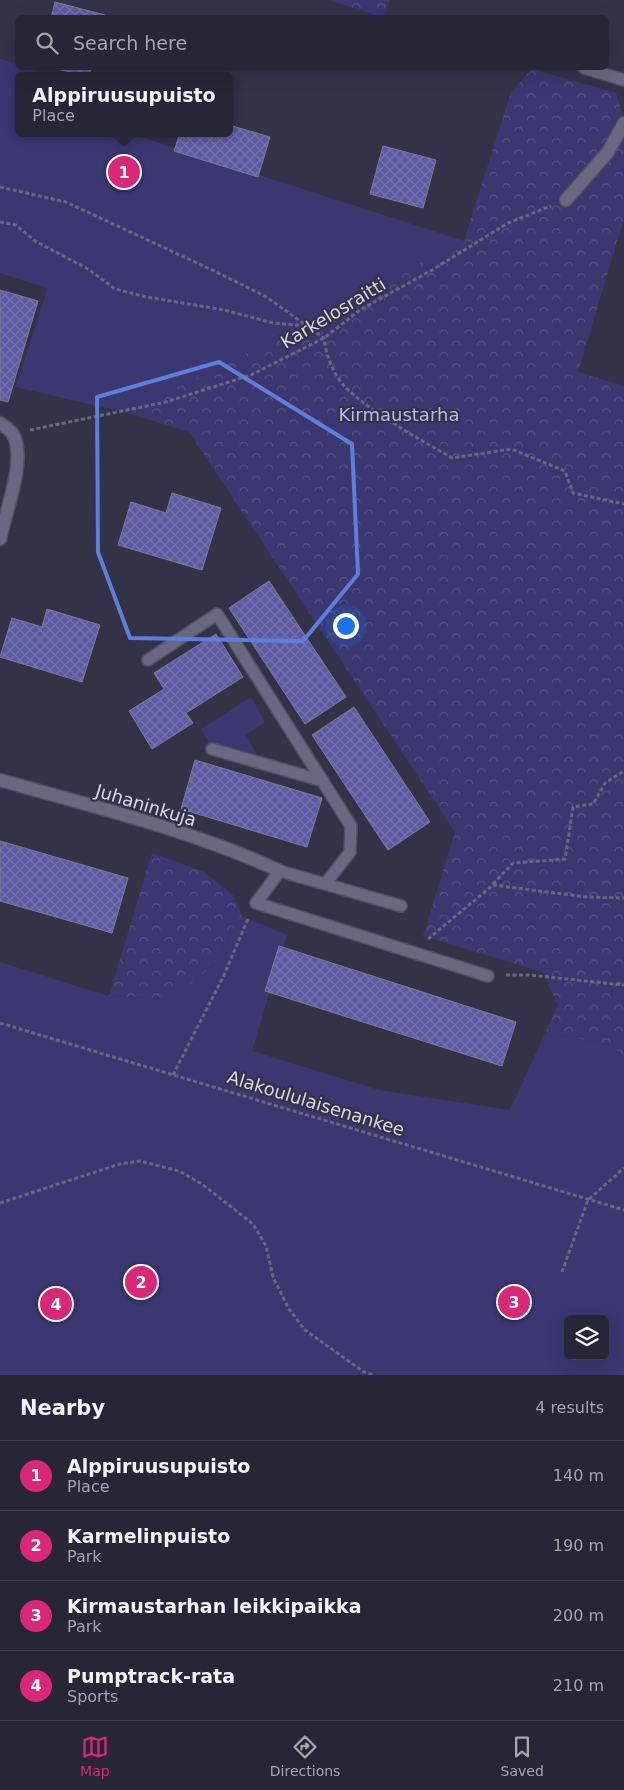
<!DOCTYPE html>
<html lang="en">
<head>
<meta charset="utf-8">
<style>
  body { margin:0; font-family:"DejaVu Sans",sans-serif; background:#2e2e3e; color:#f1f3f6 }
  .controls { position:absolute; right:15px; bottom:15px; display:grid; overflow:hidden; border-radius:8px; box-shadow:0 5px 20px #0002 }
  .controls button { width:45px; height:45px; display:grid; place-items:center; padding:0; border:0; border-bottom:1px solid #424351; background:#262636; color:#f1f3f6; font:25px sans-serif }
  .you { position:absolute; left:345px; top:625px; width:18px; height:18px; margin:-12px; border:4px solid #fff; border-radius:50%; background:#1a73e8; box-shadow:0 0 0 8px #1a73e833 }
  .badge { display:grid; place-items:center; width:32px; height:32px; border-radius:50%; background:#db2777; color:#fff; font-size:16px; font-weight:700 }
  .pin { position:absolute; translate:-50% -50%; border:2px solid #fff; box-shadow:0 1px 5px #0006 }
  .popup { position:absolute; left:15px; top:72px; width:218px; height:65px; box-sizing:border-box; display:grid; place-content:center; border-radius:8px; background:#262636; filter:drop-shadow(0 1px 4px #0005); font-size:16px; white-space:nowrap; color:#a4a5ad }
  .popup b { font-size:19px; color:#f1f3f6 }
  .popup::after { content:''; position:absolute; left:50%; top:100%; margin-left:-10px; border:10px solid transparent; border-top-color:#262636 }
  .list { margin:0; padding:0; list-style:none }
  h2 { display:flex; justify-content:space-between; align-items:center; height:65px; margin:0; padding:0 20px; font-size:21px }
  h2 small { font-size:16px; font-weight:400; color:#a4a5ad }
  .list li { display:grid; grid-template-columns:32px 1fr auto; gap:15px; align-items:center; box-sizing:border-box; height:70px; padding:0 20px; border-top:1px solid #424351 }
  .list b { display:block; font-size:19px; white-space:nowrap }
  .list p { margin:0; font-size:16px; white-space:nowrap; color:#a4a5ad }
  .list em { font-size:16px; font-style:normal; color:#a4a5ad }
  .icon { flex:none; width:28px; height:28px; fill:none; stroke:currentColor; stroke-width:2; stroke-linecap:round; stroke-linejoin:round }
  .map { position:relative; flex:none; width:624px; height:1375px; overflow:hidden }
  .search { position:absolute; background:#262636; box-shadow:0 5px 20px #0002; left:15px; right:15px; top:15px; height:55px; display:flex; align-items:center; gap:12px; box-sizing:border-box; padding:0 18px; border-radius:8px; color:#a4a5ad; font-size:19px }
  .sheet { height:345px; background:#262636 }
  nav { display:flex; justify-content:space-around; align-items:center; box-sizing:border-box; height:70px; border-top:1px solid #424351; background:#262636; font-size:14px; color:#a4a5ad }
  nav a { display:grid; justify-items:center; gap:2px }
  nav .on { color:#db2777 }
  .map>svg:first-child { display:block }
</style>
</head>
<body>
<div class="map">
<svg width="624" height="1375" viewBox="0 0 624 1375">
  <defs>
    <pattern id="forest-crowns" width="20" height="18" patternUnits="userSpaceOnUse" patternTransform="scale(1.25)"><rect width="20" height="18" fill="#3a3771"/><path d="M2 6a3 3 0 1 1 6 0M12 15a3 3 0 1 1 6 0" fill="none" stroke="#565385"/></pattern>
    <pattern id="building-cross-hatch" width="8" height="8" patternUnits="userSpaceOnUse" patternTransform="scale(1.25)"><rect width="8" height="8" fill="#5d5aa2"/><path d="M0 0l8 8M0 8l8-8" fill="none" stroke="#7471af"/></pattern>
  </defs>
  <rect width="100%" height="100%" fill="#333348"/>
  <!-- forest -->
  <g fill="url(#forest-crowns)">
    <path d="M329,0H390L384,18Z"/>
    <path d="M0,59L17,64L18,68L41,72L40,76H19V133H128L464,241L511,92L532,69L616,93L624,119V219L578,372L624,386V1060L612,1045L545,1033L558,1005L542,972L423,936L455,832L189,432L128,413L16,387L48,288L0,273Z"/>
    <path d="M152,853L204,872L233,895L242,916L214,964L190,985L166,999L109,996Z"/>
  </g>
  <!-- green -->
  <g fill="#3a3771" fill-rule="evenodd">
    <path d="M0,59L17,64L18,68L41,72L40,76H19V133H128L464,241L128,413L16,387L48,288L0,273Z"/>
    <path d="M251,697L265,722L246,735L262,764L212,749L201,729Z"/>
    <path d="M242,916L287,935L252,1051L379,1090L510,1110L545,1033L612,1045L624,1060V1375H0V962L109,996L166,999L190,985L214,964ZM568,1319H605V1356H568Z"/>
  </g>
  <!-- building -->
  <g fill="url(#building-cross-hatch)" stroke="#7a7b94">
    <path d="M55,2L105,15V18H51Z"/>
    <path d="M52,68H91L89,76Z"/>
    <path d="M229,125L270,137L258,177L174,151L180,133H229Z"/>
    <path d="M383,146L436,160L423,208L370,194Z"/>
    <path d="M0,290L38,301L8,402L0,400Z"/>
    <path d="M172,493L221,508L202,570L118,545L131,502L166,513Z"/>
    <path d="M269,581L346,697L305,724L229,608Z"/>
    <path d="M47,609L100,625L82,682L0,657L12,618L42,627Z"/>
    <path d="M216,634L243,677L186,713L193,723L152,749L129,711L164,689L154,673Z"/>
    <path d="M354,707L430,822L388,850L312,735Z"/>
    <path d="M195,760L322,798L307,847L181,809Z"/>
    <path d="M0,841L128,878L112,933L0,901Z"/>
    <path d="M279,946L516,1022L502,1066L265,991Z"/>
  </g>
  <g fill="none" stroke-linecap="round" stroke-linejoin="round">
    <defs>
      <g id="service">
        <path d="M584,68L624,80"/>
        <path d="M148,660L217,614L351,826L350,852L326,883"/>
        <path d="M212,749L323,781"/>
        <path d="M401,906L280,871L256,903L488,976"/>
      </g>
      <g id="minor">
        <path d="M566,200L608,152L624,123"/>
        <path d="M0,423C4,426 9,429 12,433C28,456 5,513 0,539"/>
        <path d="M0,780C94,807 191,830 280,871"/>
      </g>
    </defs>
    <!-- service casing -->
    <use href="#service" stroke="#4f5061" stroke-width="14"/>
    <!-- minor casing -->
    <use href="#minor" stroke="#4f5061" stroke-width="15"/>
    <!-- path -->
    <g stroke="#68687b" stroke-width="3" stroke-dasharray="4 2.5" stroke-linecap="butt">
      <path d="M0,187L66,202L210,269L265,296L324,338C326,355 333,374 345,387C373,414 418,438 452,458L511,449L565,471L573,493L624,504"/>
      <path d="M0,222L16,225L35,241L88,269L115,289L147,297L224,310L273,323L307,326"/>
      <path d="M30,430L166,402L251,375L324,338L360,310L432,270L508,223L551,206"/>
      <path d="M493,884L513,863L565,859L573,807L593,804L605,783L624,771"/>
      <path d="M428,939L493,885L587,897L624,898"/>
      <path d="M506,975H530L624,985"/>
      <path d="M0,1023L624,1210"/>
      <path d="M173,1075L224,975L248,919"/>
      <path d="M0,1203L120,1164L140,1161L179,1171L202,1184L253,1224L266,1246L273,1277L289,1309L305,1330L364,1372L373,1375"/>
      <path d="M562,1272L588,1200L624,1168"/>
    </g>
    <!-- service -->
    <use href="#service" stroke="#686980" stroke-width="11"/>
    <!-- minor -->
    <use href="#minor" stroke="#686980" stroke-width="12"/>
  </g>
  <!-- marked area -->
  <path fill="none" stroke="#5e7edc" stroke-width="4" stroke-linejoin="round" d="M219,362L352,444L358,574L303,641L130,638L98,552L97,397Z"/>
  <g text-anchor="middle" dominant-baseline="central" stroke-width="4.5" stroke-linejoin="round" paint-order="stroke">
    <!-- street labels -->
    <g font-size="18" fill="#d6d7e4" stroke="#333348">
      <text transform="translate(333 313) rotate(-31)">Karkelosraitti</text>
      <text transform="translate(146 805) rotate(17)">Juhaninkuja</text>
      <text transform="translate(316 1103) rotate(17)">Alakoululaisenankee</text>
    </g>
    <!-- park labels -->
    <g font-size="18" fill="#b6b8f4" stroke="#333348">
      <text x="399" y="414">Kirmaustarha</text>
    </g>
  </g>
</svg>
<div class="controls">
<button><svg class="icon" aria-label="layers" viewBox="0 0 24 24"><path d="M12 4l9 5-9 5-9-5zM3 14l9 5 9-5"/></svg></button>
</div>
<div class="you"></div>
<div class="pin badge" style="left:124px;top:172px">1</div>
<div class="popup"><b>Alppiruusupuisto</b>Place</div>
<div class="pin badge" style="left:141px;top:1282px">2</div>
<div class="pin badge" style="left:514px;top:1302px">3</div>
<div class="pin badge" style="left:56px;top:1304px">4</div>
<div class="search"><svg class="icon" aria-label="search" viewBox="0 0 24 24"><circle cx="10" cy="10" r="6"/><path d="M15 15l6 6"/></svg>Search here</div>
</div>
<section class="sheet">
<h2>Nearby<small>4 results</small></h2>
<ul class="list">
<li><span class="badge">1</span><div><b>Alppiruusupuisto</b><p>Place</p></div><em>140 m</em></li>
<li><span class="badge">2</span><div><b>Karmelinpuisto</b><p>Park</p></div><em>190 m</em></li>
<li><span class="badge">3</span><div><b>Kirmaustarhan leikkipaikka</b><p>Park</p></div><em>200 m</em></li>
<li><span class="badge">4</span><div><b>Pumptrack-rata</b><p>Sports</p></div><em>210 m</em></li>
</ul>
</section>
<nav>
<a class="on"><svg class="icon" aria-label="map" viewBox="0 0 24 24"><path d="M3 6l6-2 6 2 6-2v14l-6 2-6-2-6 2zM9 4v14M15 6v14"/></svg>Map</a>
<a><svg class="icon" aria-label="directions" viewBox="0 0 24 24"><path d="M12 3l9 9-9 9-9-9zM9 14v-3h6M13 9l2 2-2 2"/></svg>Directions</a>
<a><svg class="icon" aria-label="saved" viewBox="0 0 24 24"><path d="M7 4h10v16l-5-4-5 4z"/></svg>Saved</a>
</nav>
</body>
</html>
